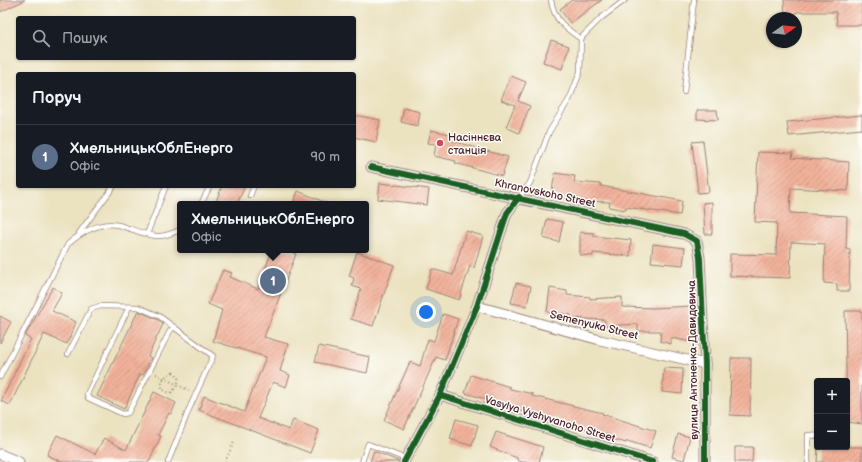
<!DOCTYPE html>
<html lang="uk">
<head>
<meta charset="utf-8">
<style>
  body { margin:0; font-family:"Balsamiq Sans",sans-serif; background:#242831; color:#f1f3f6 }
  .controls { position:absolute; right:12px; bottom:12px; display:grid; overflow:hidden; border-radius:4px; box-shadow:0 1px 3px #0004 }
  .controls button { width:36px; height:36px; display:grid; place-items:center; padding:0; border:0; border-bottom:1px solid #363941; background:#171b24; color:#f1f3f6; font:20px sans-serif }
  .compass { position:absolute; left:766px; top:12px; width:36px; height:36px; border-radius:50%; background:#171b24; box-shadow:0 1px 3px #0004; rotate:76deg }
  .you { position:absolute; left:426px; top:312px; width:14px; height:14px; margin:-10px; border:3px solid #fff; border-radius:50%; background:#1a73e8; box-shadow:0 0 0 6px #1a73e833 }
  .badge { display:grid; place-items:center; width:26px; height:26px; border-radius:50%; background:#ea580c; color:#fff; font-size:13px; font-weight:700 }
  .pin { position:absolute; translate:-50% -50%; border:2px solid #fff; box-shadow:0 1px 4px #0006 }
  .popup { position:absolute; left:177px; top:201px; width:192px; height:52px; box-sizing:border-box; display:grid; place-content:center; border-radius:4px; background:#171b24; filter:drop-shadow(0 1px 3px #0005); font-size:13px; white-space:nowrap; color:#9ea1a6 }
  .popup b { font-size:15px; color:#f1f3f6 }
  .popup::after { content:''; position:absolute; left:50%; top:100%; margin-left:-8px; border:8px solid transparent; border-top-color:#171b24 }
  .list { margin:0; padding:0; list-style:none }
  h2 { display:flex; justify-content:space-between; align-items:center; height:52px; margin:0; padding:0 16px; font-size:17px }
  h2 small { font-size:13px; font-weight:400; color:#9ea1a6 }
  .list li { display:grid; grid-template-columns:26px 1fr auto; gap:12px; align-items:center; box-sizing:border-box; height:64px; padding:0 16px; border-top:1px solid #363941 }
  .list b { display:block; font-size:15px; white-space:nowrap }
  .list p { margin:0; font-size:13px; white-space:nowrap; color:#9ea1a6 }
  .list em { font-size:13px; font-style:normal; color:#9ea1a6 }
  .icon { flex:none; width:22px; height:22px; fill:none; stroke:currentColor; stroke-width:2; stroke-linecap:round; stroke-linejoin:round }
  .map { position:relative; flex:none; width:862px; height:462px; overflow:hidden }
  .search { position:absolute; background:#171b24; box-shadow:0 1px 3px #0004; left:16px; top:16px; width:340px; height:44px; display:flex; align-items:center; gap:10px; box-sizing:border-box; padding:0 14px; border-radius:4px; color:#9ea1a6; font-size:15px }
  .panel { position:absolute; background:#171b24; box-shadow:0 1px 3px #0004; left:16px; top:72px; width:340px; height:116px; border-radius:4px }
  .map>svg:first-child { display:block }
</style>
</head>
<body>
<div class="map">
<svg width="862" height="462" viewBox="0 0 862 462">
  <defs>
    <pattern id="building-hatch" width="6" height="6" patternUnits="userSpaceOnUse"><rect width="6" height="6" fill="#f2b29b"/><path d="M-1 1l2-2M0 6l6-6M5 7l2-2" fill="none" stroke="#c6907f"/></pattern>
  </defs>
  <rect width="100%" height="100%" fill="#fdfcf7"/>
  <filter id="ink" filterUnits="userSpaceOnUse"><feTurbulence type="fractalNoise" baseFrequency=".025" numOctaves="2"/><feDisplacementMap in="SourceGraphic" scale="8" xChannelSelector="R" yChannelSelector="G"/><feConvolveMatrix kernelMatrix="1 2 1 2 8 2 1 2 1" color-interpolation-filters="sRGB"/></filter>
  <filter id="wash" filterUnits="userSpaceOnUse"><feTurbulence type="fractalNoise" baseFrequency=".012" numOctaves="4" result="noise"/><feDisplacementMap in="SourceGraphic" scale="16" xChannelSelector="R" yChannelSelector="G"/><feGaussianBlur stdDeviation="0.9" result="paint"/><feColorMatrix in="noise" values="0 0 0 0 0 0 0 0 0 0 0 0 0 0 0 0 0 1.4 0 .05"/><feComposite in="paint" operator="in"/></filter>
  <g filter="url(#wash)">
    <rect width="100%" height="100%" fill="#ebe2c0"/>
    <g id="blocks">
      <!-- building -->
      <g fill="url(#building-hatch)">
        <path d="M0,0H25L0,12Z"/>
        <path d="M572,0H602L570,23L560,9Z"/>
        <path d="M784,0H862V25H837L836,12H796V18H785Z"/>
        <path d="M551,40L569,46L562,69L543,62Z"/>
        <path d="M511,76L526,82L518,101L530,106L519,133L506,127L515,105L501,100Z"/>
        <path d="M404,108L420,112L418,126L401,122Z"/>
        <path d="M697,110H717L718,120L697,119Z"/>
        <path d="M354,115L380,120L376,142L354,137Z"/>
        <path d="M862,115V129L789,136L787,122Z"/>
        <path d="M431,130L450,134L449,140L508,157L502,176L455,163L456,161L434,156L436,144L428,143Z"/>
        <path d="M703,141L709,192L698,193L692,142Z"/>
        <path d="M758,152L793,153L792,158L849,162L848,191L791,188L790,213L847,216L846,249L850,250L849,291H837V284L824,283L825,244L791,242L790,278L730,276V254L776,255L777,223L755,222Z"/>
        <path d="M555,173L575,176L574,182L601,184V186L682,201L680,215L626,207L625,210L609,207L610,202L582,201L551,196Z"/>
        <path d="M380,183L429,189L427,205L378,199Z"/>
        <path d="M222,186H245L237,204H215Z"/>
        <path d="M298,191L329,204H293Z"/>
        <path d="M712,202V234H705L703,203Z"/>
        <path d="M547,219L563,222L559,242L543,238Z"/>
        <path d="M466,231L483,236L474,268L470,266L459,300L426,289L432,269L453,275Z"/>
        <path d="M580,232L594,233L593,236L631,240L630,256L593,253V256L580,255Z"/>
        <path d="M653,244L685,248L683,265L651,262Z"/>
        <path d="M272,250H286L296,254L264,337L288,344L280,371L290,375L286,387L273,382L258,418L289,430L293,420L319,430L310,453L199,410L204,396L244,412L266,357L213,341L222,310L208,304L223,270L232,273L230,277L258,289Z"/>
        <path d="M357,252L394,265L373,326L351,319L361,289L352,286L354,278L349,276Z"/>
        <path d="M516,283L531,286L527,306L511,303Z"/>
        <path d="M53,287L62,293L52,311L76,322L67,344L44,334L10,405L1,401L31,339L25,336Z"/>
        <path d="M550,288L567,291V295L590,297V299L622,297V307L653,308L692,306V342L671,338V344L660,341L661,331H638V324L605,326V320L571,318V315L547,312Z"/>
        <path d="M138,311L158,320L163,324L148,356L151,358L143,375L140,374L124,409L97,396Z"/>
        <path d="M845,311H862V424L847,422Z"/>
        <path d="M443,314L458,319L445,360L436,357L404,429L384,420L410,362L420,366L428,339L434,341Z"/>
        <path d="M0,316L11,322L0,343Z"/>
        <path d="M319,346L370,357L367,373L315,362Z"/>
        <path d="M731,358H751L750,416L730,415Z"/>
        <path d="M664,368L683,369L682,394L662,392Z"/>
        <path d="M471,375L510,387V389L533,394L532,396L603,413L602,414L656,431L650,448L627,441L626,443L609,438L610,435L560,422V420L512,409V407L465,393Z"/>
        <path d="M154,392L176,403L171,414L169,413L158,435L161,436L149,462H62L47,455L57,435L95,454L104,438L126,450Z"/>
        <path d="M456,419L478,425L472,446L450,439Z"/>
        <path d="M496,432L543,447L539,462H522L517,460V458L490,447Z"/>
        <path d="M678,434L690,437L684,460L672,457Z"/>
        <path d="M735,447H753L752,462H735Z"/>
        <path d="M818,447H862V462H817Z"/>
        <path d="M374,451L398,461V462H370Z"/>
      </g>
    </g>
  </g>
  <g filter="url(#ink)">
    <use href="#blocks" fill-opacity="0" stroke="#9a8076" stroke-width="1"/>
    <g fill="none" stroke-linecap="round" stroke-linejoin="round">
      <defs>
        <g id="lane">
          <path d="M551,0C554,20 565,28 581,39"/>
          <path d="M684,92L694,0"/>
          <path d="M250,196L254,186"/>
          <path d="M519,197L530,183L549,132L570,98L580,72L581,39L583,36L601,18L625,0"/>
          <path d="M201,204L210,186"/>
          <path d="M79,233L114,186"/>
          <path d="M147,234L166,186"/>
          <path d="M129,307L87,394L88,398L123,414L128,413L170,331L174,327"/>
          <path d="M68,354L91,309L100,306L138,307L159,316L213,356L190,407L168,462"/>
          <path d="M0,377L68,244C82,232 99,221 118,225C131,228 143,235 156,236C164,237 173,233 180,230"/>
          <path d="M362,462L368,444L406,459"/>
          <path d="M808,462V435L817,436"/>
        </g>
        <g id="street">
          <path d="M371,167L684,234L697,241L700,258L705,364V462"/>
          <path d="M477,306L600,340L705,364"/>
          <path d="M440,395L653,462"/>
          <path d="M0,454L19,462"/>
          <path d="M404,462L440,395L477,306L507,213L519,197"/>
        </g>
      </defs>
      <!-- lane casing -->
      <use href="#lane" stroke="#9a8076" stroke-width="6"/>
      <!-- street casing -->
      <use href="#street" stroke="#9a8076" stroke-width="11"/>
      <!-- path -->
      <g stroke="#9a8076" stroke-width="2" stroke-dasharray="1 3" stroke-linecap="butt">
        <path d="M173,372C183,377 177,387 171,393C155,390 162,376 173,372Z"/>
        <path d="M156,374L190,391"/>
        <path d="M225,462L234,442"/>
      </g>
      <!-- lane -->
      <use href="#lane" stroke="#fff" stroke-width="4.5"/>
      <!-- street -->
      <use href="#street" stroke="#fff" stroke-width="9"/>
      <defs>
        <g id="cycleway">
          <path d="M371,167L684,234L697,241L700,258L705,364V462"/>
          <path d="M440,395L653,462"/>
          <path d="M404,462L440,395L477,306L507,213L519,197"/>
        </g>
      </defs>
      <!-- cycleway casing -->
      <use href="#cycleway" stroke="#fdfcf7" stroke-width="8"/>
      <!-- cycleway -->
      <use href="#cycleway" stroke="#1b5e20" stroke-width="6"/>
    </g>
  </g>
  <!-- markers -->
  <circle fill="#d1495b" stroke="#fdfcf7" stroke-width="1.5" cx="440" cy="143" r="4"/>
  <g text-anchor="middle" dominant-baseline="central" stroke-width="3" stroke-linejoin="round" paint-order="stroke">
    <!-- poi labels -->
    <g font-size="11" fill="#4a1f2b" stroke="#fdfcf7" text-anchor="start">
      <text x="448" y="137">Насіннєва<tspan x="448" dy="13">станція</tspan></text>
    </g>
    <!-- street labels -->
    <g font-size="11" fill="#4a1f2b" stroke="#fdfcf7">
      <text transform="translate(545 193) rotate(12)">Khranovskoho Street</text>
      <text transform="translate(594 325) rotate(14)">Semenyuka Street</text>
      <text transform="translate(693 360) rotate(-91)">вулиця Антоненка-Давидовича</text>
      <text transform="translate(550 419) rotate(17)">Vasylya Vyshyvanoho Street</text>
    </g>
  </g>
</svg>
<div class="controls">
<button>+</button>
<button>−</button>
</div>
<svg class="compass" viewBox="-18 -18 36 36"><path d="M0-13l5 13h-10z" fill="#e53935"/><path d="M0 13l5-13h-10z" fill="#9ea1a6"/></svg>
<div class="you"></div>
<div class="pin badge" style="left:273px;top:281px;background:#5c6f8a">1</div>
<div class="popup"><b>ХмельницькОблЕнерго</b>Офіс</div>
<div class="search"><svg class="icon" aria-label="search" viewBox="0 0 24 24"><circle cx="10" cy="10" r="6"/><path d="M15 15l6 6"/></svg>Пошук</div>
<section class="panel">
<h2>Поруч<small></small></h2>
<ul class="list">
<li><span class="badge" style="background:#5c6f8a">1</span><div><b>ХмельницькОблЕнерго</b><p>Офіс</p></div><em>90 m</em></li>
</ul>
</section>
</div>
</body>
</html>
